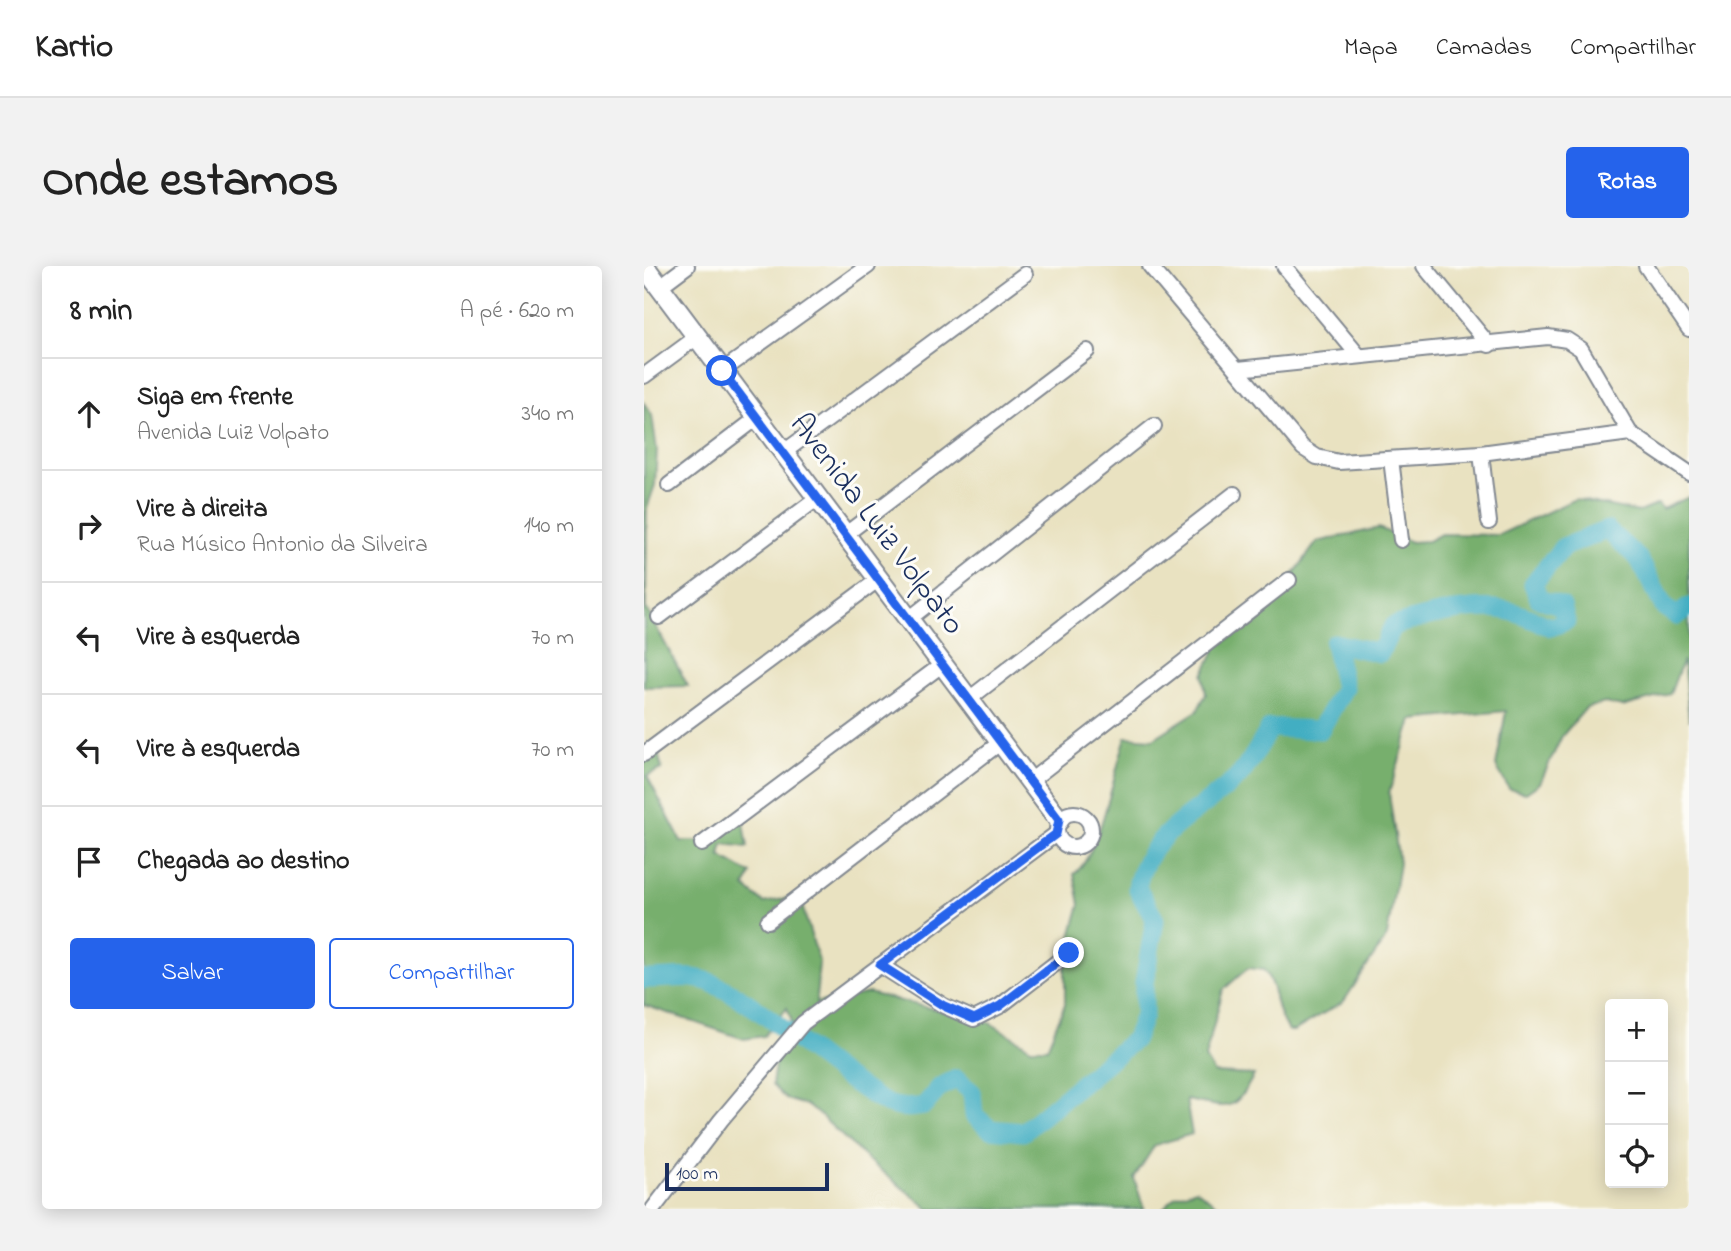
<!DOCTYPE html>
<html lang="pt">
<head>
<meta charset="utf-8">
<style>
  body { margin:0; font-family:"Indie Flower",sans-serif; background:#f2f2f2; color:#222 }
  .controls { position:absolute; right:21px; bottom:21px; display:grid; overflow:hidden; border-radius:7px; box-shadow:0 4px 18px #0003 }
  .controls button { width:63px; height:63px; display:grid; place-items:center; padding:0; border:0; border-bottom:2px solid #e0e0e0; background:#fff; color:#222; font:35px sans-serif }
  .scale { position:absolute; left:21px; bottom:18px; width:164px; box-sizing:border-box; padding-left:7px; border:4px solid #1b2f5e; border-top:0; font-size:19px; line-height:24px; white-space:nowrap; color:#1b2f5e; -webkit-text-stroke:5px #fdfcf7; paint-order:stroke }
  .stop { position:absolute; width:21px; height:21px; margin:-16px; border:5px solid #2563eb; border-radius:50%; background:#fff }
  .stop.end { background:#2563eb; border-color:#fff; box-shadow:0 2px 7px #0008 }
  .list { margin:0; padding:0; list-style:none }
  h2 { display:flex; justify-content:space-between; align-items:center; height:91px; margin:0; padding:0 28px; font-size:30px }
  h2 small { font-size:23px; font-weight:400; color:#767676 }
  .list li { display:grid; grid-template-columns:46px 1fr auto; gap:21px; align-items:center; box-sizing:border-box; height:112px; padding:0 28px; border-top:2px solid #e0e0e0 }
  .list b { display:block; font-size:26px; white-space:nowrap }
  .list p { margin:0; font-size:23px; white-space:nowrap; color:#767676 }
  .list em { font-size:23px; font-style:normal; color:#767676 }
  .actions { display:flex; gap:14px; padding:21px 28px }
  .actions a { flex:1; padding:16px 0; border:2px solid #2563eb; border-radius:7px; text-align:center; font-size:24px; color:#2563eb }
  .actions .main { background:#2563eb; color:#fff }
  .icon { flex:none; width:38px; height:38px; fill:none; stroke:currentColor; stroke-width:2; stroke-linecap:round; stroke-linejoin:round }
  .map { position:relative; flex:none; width:1045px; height:943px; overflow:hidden; border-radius:7px }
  header { display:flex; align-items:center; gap:42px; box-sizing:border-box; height:98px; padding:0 35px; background:#fff; border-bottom:2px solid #e0e0e0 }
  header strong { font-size:33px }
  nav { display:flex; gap:38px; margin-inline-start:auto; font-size:24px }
  .intro { display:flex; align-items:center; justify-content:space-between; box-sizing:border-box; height:168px; padding:0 42px }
  h1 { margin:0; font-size:49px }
  .button { padding:18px 32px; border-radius:7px; background:#2563eb; color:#fff; font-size:24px; font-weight:700 }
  main { display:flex; gap:42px; padding:0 42px }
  aside { flex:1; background:#fff; border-radius:7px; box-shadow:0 4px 18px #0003 }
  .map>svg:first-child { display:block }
</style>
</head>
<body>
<header>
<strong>Kartio</strong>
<nav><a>Mapa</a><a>Camadas</a><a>Compartilhar</a></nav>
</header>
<div class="intro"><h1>Onde estamos</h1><a class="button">Rotas</a></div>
<main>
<aside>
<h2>8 min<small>A pé · 620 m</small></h2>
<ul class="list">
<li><svg class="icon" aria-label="ahead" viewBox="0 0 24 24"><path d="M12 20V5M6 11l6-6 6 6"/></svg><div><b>Siga em frente</b><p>Avenida Luiz Volpato</p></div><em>340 m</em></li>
<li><svg class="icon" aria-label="right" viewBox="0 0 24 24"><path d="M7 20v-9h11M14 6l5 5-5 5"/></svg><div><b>Vire à direita</b><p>Rua Músico Antonio da Silveira</p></div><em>140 m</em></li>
<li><svg class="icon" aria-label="left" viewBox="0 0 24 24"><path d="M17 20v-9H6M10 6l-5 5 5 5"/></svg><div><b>Vire à esquerda</b></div><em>70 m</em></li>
<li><svg class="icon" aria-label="left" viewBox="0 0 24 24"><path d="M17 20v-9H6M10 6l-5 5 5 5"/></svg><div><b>Vire à esquerda</b></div><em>70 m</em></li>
<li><svg class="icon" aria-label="arrive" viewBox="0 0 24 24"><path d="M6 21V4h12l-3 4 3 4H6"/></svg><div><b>Chegada ao destino</b></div></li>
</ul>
<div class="actions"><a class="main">Salvar</a><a>Compartilhar</a></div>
</aside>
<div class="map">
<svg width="1045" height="943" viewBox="0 0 1045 943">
  <rect width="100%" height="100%" fill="#fdfcf7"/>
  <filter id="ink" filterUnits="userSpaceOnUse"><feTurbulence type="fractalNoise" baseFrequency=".0143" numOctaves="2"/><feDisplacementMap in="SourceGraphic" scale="14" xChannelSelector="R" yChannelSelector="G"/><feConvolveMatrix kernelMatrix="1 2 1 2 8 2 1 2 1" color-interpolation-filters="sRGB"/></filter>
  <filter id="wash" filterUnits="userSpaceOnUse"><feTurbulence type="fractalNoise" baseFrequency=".00686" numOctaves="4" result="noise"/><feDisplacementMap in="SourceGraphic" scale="28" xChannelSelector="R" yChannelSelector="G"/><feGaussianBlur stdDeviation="1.57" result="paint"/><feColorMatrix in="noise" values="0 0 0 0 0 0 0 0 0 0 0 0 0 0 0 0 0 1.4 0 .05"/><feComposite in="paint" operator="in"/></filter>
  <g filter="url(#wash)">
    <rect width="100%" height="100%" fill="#e9e2c1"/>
    <!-- forest -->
    <g fill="#77af6d" stroke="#496f66" stroke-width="2">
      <path d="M0,137L8,149L13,184L11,219L3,242L2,342L44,420L0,421Z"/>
      <path d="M1045,231V455L1039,394L1026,428L978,441L961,437L942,442L918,470L896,517L882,527L865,523L852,500L862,445L768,454L745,527L755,597L743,670L700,735L650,765H645C628,744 635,725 620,704L604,702L579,724L561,792L570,807L610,809C588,850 584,841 542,834L548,868L511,879L490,912L500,943H285L224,894L178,851L162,839L142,833L128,819L132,791L153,770L143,742L120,770L100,773L0,739V486L13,483L18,503L3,510L37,575H59L98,545L104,581L79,578L76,590L107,608L101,621L120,637L155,630L175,695L172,737L225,727L346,757L387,782H403L421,738V693L436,638L430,608C456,589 471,502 482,471L509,473L553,445L562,428L559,409L572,382L622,346L673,276L735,262L767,276L784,275L797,268L855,269L931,233L995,246L1014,238L1018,243Z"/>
      <path d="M552,923L578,943H519L531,930Z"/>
    </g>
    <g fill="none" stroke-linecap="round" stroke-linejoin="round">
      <!-- river -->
      <path stroke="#43aec2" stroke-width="19" d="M0,713C23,714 46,707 68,717C124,743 165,789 216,821C225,827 234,834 244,838C256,843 267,842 280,840L296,821L312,813L328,826L330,849L346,863L379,866L491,773L500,749V717L511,654L493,622C503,566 555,547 593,512C606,499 616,478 626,462L676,464L700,422L690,377L736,387L749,360C781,350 828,338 861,344C877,347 893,356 907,361L922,355L918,340L895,333L889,318L919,281L963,264L995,293L1020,341L1033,350L1045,341"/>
    </g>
  </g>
  <g filter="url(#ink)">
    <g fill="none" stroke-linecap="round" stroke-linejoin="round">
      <defs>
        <g id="street">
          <path d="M506,0L659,182L673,191L695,196L837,187L986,167"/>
          <path d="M640,0L714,89"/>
          <path d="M780,0L845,79"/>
          <path d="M1002,0L1045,63"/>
          <path d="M15,21L43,0"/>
          <path d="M594,103L904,71L923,74L937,83L986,167L1045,207"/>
          <path d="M78,105L224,0"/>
          <path d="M0,110L53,71"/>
          <path d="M140,186L381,8"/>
          <path d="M837,187L845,256"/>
          <path d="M747,193L757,274"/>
          <path d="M25,219L113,152"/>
          <path d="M202,268L443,85"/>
          <path d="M15,351L174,232"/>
          <path d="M265,353L510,160"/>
          <path d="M325,433L590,228"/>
          <path d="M0,488L235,313"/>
          <path d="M386,515L645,314"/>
          <circle cx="430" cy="564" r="17"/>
          <path d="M58,578L299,398"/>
          <path d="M124,655L357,476"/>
          <path d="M236,699L300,740L330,753L356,740L425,687"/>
          <path d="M9,943L77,854L159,757L412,568"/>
        </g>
        <path id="secondary" d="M0,0L415,554"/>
      </defs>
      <!-- street casing -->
      <use href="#street" stroke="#828890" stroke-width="18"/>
      <!-- secondary casing -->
      <use href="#secondary" stroke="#828890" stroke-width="23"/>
      <!-- street -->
      <use href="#street" stroke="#fff" stroke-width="14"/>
      <!-- secondary -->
      <use href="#secondary" stroke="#fff" stroke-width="19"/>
    </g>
  </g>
  <g fill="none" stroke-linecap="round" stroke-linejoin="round" filter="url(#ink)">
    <!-- route -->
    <path stroke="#2563eb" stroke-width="9" d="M78,105L415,554L412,568L236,699L300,740L330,753L356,740L425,687"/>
  </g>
  <g text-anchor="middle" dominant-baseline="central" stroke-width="6" stroke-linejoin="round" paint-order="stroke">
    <!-- street labels -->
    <g font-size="32" fill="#1b2f5e" stroke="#fdfcf7">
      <text transform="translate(232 259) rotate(53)">Avenida Luiz Volpato</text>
    </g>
  </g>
</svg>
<div class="controls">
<button>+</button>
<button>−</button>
<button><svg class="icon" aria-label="locate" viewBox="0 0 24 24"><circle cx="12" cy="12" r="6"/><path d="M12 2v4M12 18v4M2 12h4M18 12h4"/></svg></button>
</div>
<div class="scale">100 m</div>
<div class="stop" style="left:78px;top:105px"></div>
<div class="stop end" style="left:425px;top:687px"></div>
</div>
</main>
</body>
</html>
